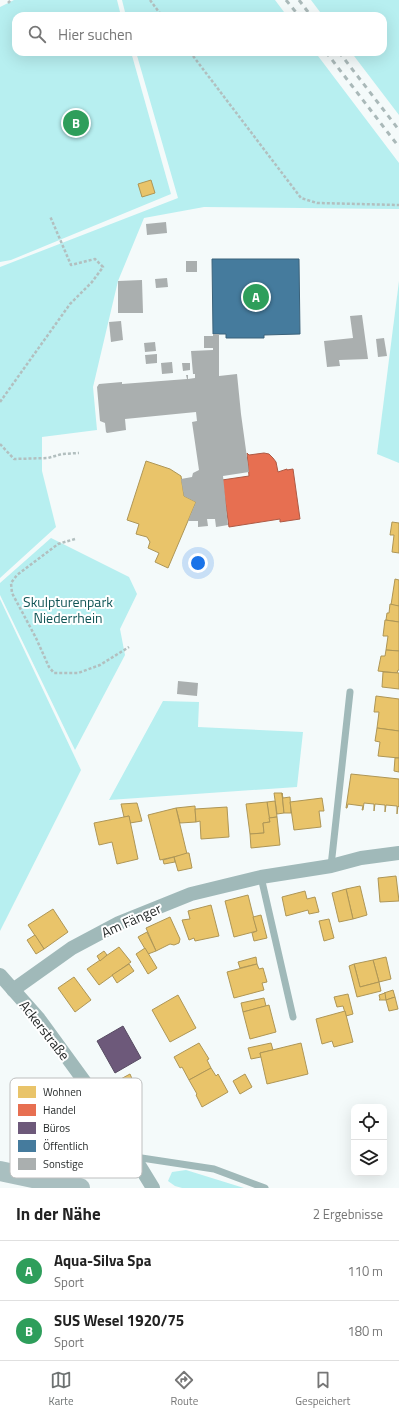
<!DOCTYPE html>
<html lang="de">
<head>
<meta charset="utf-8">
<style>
  body { margin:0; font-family:"Titillium Web",sans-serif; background:#f6f6f6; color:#222 }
  .controls { position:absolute; right:12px; bottom:12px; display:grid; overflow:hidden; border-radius:8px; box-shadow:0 4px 16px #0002 }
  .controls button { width:36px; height:36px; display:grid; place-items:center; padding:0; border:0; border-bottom:1px solid #e0e0e0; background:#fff; color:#222; font:20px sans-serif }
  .you { position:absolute; left:198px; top:563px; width:14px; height:14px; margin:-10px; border:3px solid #fff; border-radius:50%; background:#1a73e8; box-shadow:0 0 0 6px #1a73e833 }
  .badge { display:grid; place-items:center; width:26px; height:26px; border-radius:50%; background:#6d7272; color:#fff; font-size:13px; font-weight:700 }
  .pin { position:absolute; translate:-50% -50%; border:2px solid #fff; box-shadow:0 1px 4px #0006 }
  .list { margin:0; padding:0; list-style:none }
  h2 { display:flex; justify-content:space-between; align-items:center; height:52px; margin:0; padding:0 16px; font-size:17px }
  h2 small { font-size:13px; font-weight:400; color:#767676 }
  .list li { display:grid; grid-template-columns:26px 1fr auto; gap:12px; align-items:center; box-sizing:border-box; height:60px; padding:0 16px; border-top:1px solid #e0e0e0 }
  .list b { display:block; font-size:15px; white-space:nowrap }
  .list p { margin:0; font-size:13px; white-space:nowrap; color:#767676 }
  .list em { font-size:13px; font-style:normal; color:#767676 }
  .icon { flex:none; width:22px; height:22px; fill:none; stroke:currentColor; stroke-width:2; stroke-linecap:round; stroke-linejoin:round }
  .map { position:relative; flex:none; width:399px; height:1188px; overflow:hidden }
  .search { position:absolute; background:#fff; box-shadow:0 4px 16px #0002; left:12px; right:12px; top:12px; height:44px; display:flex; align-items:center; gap:10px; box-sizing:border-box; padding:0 14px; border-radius:12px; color:#767676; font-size:15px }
  .sheet { height:172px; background:#fff }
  nav { display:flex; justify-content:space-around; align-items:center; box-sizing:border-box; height:56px; border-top:1px solid #e0e0e0; background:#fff; font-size:11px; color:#767676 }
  nav a { display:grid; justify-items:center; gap:2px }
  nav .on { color:#6d7272 }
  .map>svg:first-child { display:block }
</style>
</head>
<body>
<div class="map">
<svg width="399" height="1188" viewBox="0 0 399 1188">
  <rect width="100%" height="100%" fill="#f4fafa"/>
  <!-- green -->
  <g fill="#b7eff0">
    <path d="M14,0H117L121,16H16V52H131L171,194L11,260L0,262V7Z"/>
    <path d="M122,0H275L287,16H126Z"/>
    <path d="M311,0H399V115L351,52H383V16H323Z"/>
    <path d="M136,52H315L399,163V209L204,207L144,218L118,281L93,387L97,430L42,437V471L56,527L0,578V267L178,198Z"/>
    <path d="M399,281V463L377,454Z"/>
    <path d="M51,538L129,577L137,594L120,629L125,655L75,750L0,595V583Z"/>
    <path d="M0,599L81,770L0,931Z"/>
    <path d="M163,701L199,702L198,727L303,732L297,787L109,800Z"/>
    <path d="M186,1170L244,1188H182L175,1186L168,1181L172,1172Z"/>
  </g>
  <!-- homes -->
  <g fill="#e9c46a" stroke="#ae9656">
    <path d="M151,180L155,193L142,197L138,184Z"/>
    <path d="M146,461L170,469L181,476L184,496L196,502L168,568L155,562L159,553L148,548L150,542L147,537L136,534L139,524L127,520Z"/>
    <path d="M392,522L399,523V553L392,552L394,535H390Z"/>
    <path d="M395,579L399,580V606L391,605Z"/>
    <path d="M390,604L399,606V622L386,620L387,613H389Z"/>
    <path d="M385,620L399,622V651L386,650L388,636H383Z"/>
    <path d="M386,650L399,651V670H398L397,673L378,671L381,656H385Z"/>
    <path d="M383,672L399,673V689L382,687Z"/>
    <path d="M376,696L399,699V731L377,728L379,712H374Z"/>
    <path d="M377,728L399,731V758L378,756L380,742L375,741Z"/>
    <path d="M395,758H399V772L394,771Z"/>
    <path d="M351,774L399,779V807L398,806L397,814V806L386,805L385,812V805L375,804L374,811V804L364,803L363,810H362L363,806L348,804L347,808H346Z"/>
    <path d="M274,793H282L284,813L277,814Z"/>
    <path d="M282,793L283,798L290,797L291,813H284Z"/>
    <path d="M322,798L324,811H319L321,827L294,830L290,802Z"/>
    <path d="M275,801L277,817L269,818L267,802Z"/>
    <path d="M267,802L270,822L263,823L264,833L250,834L246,804Z"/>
    <path d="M137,803L142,821L130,823L129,816L124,817L121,804Z"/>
    <path d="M195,806L196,822L180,823L176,808Z"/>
    <path d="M227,807L229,837L201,839L200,821L196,822L195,809Z"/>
    <path d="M176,808L187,854L160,860L148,815Z"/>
    <path d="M129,816L138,859L117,864L112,842L99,845L94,823Z"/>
    <path d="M277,817L280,845L251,848L250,834L264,833L263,823L270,822L269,818Z"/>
    <path d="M187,853H189L192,868L178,871L174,857Z"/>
    <path d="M174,857L175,862L164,864L163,860Z"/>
    <path d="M396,876L399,901L380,902L378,878Z"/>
    <path d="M360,886L367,915L353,919L346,889Z"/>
    <path d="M346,889L353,919L339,922L332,893Z"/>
    <path d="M305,891L307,899L315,897L319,912L309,914L308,910L286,916L282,897Z"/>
    <path d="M248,895L257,931L234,937L225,901Z"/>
    <path d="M211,905L219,936L195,941L194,938L189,940L182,920L190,919L188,911Z"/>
    <path d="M53,909L68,932L44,949L28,925Z"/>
    <path d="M261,915L267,938L254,941L252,933L257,931L253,917Z"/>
    <path d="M170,917L180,939L179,943L174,945L170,944L156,951L146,928Z"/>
    <path d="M329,919L334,938L324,941L319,921Z"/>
    <path d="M147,932L156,951L148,954L138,937Z"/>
    <path d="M35,935L44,949L36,954L27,940Z"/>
    <path d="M119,947L131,962L99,985L87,969Z"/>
    <path d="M145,948L157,968L148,974L136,954Z"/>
    <path d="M104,951L107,955L100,961L97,956Z"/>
    <path d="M256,957L257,964L240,968L238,962Z"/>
    <path d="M386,957L391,979L379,982L373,960Z"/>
    <path d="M373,960L379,982L360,987L354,964Z"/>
    <path d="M129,964L134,971L117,983L112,975Z"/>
    <path d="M257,964L259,969L263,968L267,982L262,983L264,990L234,998L227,972Z"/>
    <path d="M354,964L360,987L379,982L381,991L357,997L349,966Z"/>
    <path d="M74,977L91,1000L75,1012L58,988Z"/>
    <path d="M393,990L395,997L386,1000L384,993Z"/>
    <path d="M385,993L386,1000H379L380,999L379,995Z"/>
    <path d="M348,994L353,1014L346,1016L343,1006L337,1007L334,997Z"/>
    <path d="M178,995L196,1028L170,1042L152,1010Z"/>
    <path d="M395,997L398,1009L389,1011L386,1000Z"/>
    <path d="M264,998L266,1006L243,1012L241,1003Z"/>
    <path d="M269,1005L276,1032L250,1039L243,1012Z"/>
    <path d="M345,1011L353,1042L334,1047L332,1041L322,1044L316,1019Z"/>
    <path d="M199,1043L209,1059L207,1060L211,1068L189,1080L182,1067L180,1068L174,1057Z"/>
    <path d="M271,1043L273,1050L260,1053L261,1057L251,1059L248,1048Z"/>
    <path d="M301,1043L308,1074L267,1084L260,1053Z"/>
    <path d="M211,1068L216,1076L218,1074L228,1092L202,1107L196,1095L197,1094L189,1080Z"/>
    <path d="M130,1074L133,1081L120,1088L117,1081Z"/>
    <path d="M245,1074L252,1087L240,1094L233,1081Z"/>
  </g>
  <!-- shops -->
  <path fill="#e76f51" stroke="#ad5a45" d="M247,453L249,455L264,453L269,454L273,458L276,462L278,472L287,469V470L293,469L300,519L280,522V519L229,527L222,480L249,476Z"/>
  <!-- offices -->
  <path fill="#6d597a" stroke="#574b62" d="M123,1026L141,1058L115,1073L97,1041Z"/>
  <!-- public -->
  <path fill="#457b9d" stroke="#3b627a" d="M212,259H299L300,334L264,335V338H226V334H213Z"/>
  <!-- building -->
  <g fill="#aaafaf">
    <path d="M166,222L167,233L147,235L146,224Z"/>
    <rect x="186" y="261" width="11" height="11"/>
    <path d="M167,278L168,287L156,288L155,279Z"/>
    <path d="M142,280L143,313H118V281Z"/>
    <path d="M362,315L368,359L339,360L340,366L327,367L324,341L353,338L350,316Z"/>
    <path d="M121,321L123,340L111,342L109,322Z"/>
    <path d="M213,334H219V376L237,374L241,414L249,472L223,476L228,525L216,527L215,519H207L208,526L198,527V521H188L196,502L184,496L181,479L192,477L193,473L199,470L192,422L197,421L196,412L125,419L126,430L107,433L106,432L105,423L100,421L97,387L99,384L122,382V384L187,379L186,375H188V379L195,378V374H193L191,351L213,350V348H204V336H213Z"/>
    <path d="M384,338L387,356L378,357L376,339Z"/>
    <path d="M155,342L156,351L145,352L144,343Z"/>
    <path d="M157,354V363L146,364L145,355Z"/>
    <path d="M172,362L173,373L162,374L161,363Z"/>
    <path d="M182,363H190V370L183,371Z"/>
    <path d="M178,681L198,683L197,696L177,694Z"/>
  </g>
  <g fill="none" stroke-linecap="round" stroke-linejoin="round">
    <!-- path -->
    <g stroke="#b2bfbf" stroke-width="2.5" stroke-dasharray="3 2" stroke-linecap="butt">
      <path d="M150,0L162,16"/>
      <path d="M8,3L11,0"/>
      <path d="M190,52L301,198L317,203L399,205"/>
      <path d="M0,402L70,304L92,282L103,267L95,259L71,265L50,216"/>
      <path d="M0,444L14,459L48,458L62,454L79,453"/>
      <path d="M75,539L58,544L17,575L11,583L12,593L36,638L49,667L54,673H78L100,665L129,647"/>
    </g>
    <!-- service -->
    <g stroke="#a0b9b9" stroke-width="7">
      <path d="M331,866L350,692"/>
      <path d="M261,877L293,1017"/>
      <path d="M135,1157L214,1169L265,1188"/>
    </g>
    <!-- minor -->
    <g stroke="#a0b9b9" stroke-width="14">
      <path d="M0,975L39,1019L106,1111L153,1188"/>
      <path d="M13,990L72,948L119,923L191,894L261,877L331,866L361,858L399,853"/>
    </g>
    <!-- secondary -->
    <path stroke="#a9bfc0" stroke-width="20" d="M0,1171L80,1188"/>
    <!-- rail -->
    <g stroke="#aab9b9" stroke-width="3" stroke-dasharray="5 5" stroke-linecap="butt">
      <path d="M286,0L299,16"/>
      <path d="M299,0L311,16"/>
      <path d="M326,52L399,147"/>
      <path d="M339,52L399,130"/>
    </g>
  </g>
  <g text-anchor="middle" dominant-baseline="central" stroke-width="4" stroke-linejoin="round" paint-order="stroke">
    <!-- park labels -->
    <g font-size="14" fill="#125657" stroke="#fff">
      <text x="68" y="601">Skulpturenpark<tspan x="68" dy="16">Niederrhein</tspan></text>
    </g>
    <!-- street labels -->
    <g font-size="14" fill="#252929" stroke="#fff">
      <text transform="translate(131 920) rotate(-24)">Am Fänger</text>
      <text transform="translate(45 1030) rotate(52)">Ackerstraße</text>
    </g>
  </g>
  <!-- legend -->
  <rect x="10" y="1078" width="132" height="100" rx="6" fill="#fff" stroke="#bebfbf" stroke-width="1"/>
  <rect x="18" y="1086" width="18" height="12" fill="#e9c46a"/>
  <rect x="18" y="1104" width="18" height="12" fill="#e76f51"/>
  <rect x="18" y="1122" width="18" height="12" fill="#6d597a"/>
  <rect x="18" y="1140" width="18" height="12" fill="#457b9d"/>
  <rect x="18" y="1158" width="18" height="12" fill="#aaafaf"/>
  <g font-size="11" fill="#252929">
    <text x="43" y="1096">Wohnen</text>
    <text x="43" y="1114">Handel</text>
    <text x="43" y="1132">Büros</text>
    <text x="43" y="1150">Öffentlich</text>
    <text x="43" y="1168">Sonstige</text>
  </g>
</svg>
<div class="controls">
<button><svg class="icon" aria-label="locate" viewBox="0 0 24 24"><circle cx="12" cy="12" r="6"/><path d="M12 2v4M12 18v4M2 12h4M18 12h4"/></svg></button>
<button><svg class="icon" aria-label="layers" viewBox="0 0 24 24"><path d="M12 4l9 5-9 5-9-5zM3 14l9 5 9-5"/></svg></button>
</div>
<div class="you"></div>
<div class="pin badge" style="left:256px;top:297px;background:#2e9e5b">A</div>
<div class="pin badge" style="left:76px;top:123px;background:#2e9e5b">B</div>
<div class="search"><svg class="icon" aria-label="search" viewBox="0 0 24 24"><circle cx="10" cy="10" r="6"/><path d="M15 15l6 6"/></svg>Hier suchen</div>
</div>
<section class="sheet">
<h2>In der Nähe<small>2 Ergebnisse</small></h2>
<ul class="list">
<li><span class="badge" style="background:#2e9e5b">A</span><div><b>Aqua-Silva Spa</b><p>Sport</p></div><em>110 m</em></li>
<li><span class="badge" style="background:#2e9e5b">B</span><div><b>SUS Wesel 1920/75</b><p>Sport</p></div><em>180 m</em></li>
</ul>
</section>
<nav>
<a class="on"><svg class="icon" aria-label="map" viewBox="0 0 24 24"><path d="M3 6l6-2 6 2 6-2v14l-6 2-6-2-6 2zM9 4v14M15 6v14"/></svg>Karte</a>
<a><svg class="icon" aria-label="directions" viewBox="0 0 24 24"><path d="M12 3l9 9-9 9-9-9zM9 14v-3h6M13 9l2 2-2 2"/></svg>Route</a>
<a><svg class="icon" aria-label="saved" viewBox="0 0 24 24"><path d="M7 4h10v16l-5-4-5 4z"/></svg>Gespeichert</a>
</nav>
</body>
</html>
